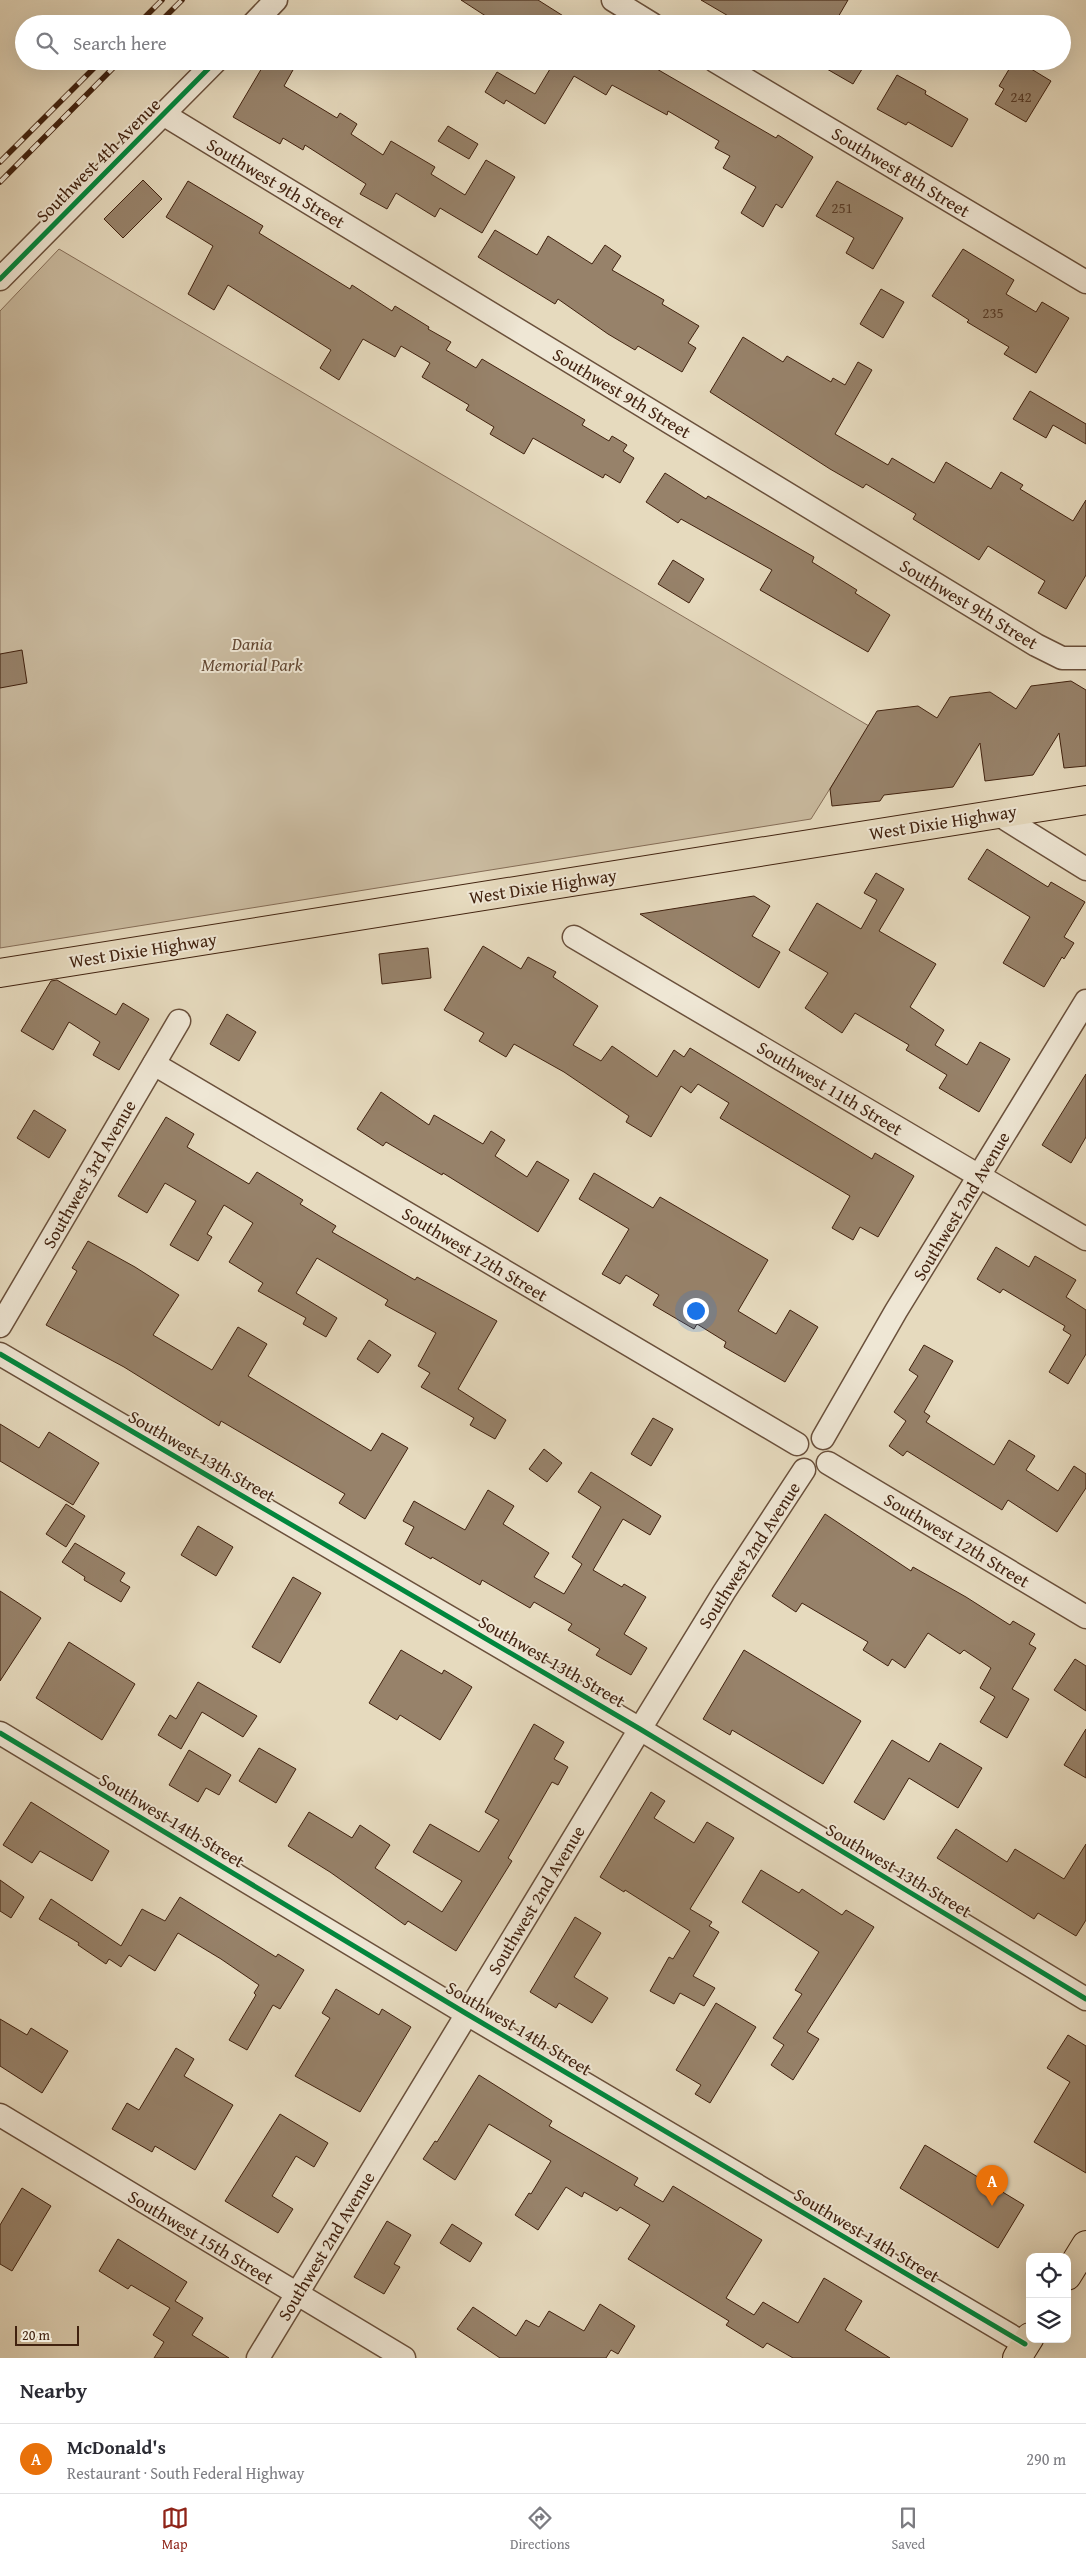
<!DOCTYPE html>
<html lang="en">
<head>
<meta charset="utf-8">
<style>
  body { margin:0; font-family:"Gentium Book Plus",serif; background:#f2f2f3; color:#2b2b33 }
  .controls { position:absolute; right:15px; bottom:15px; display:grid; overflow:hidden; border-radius:10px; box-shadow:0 5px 20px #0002 }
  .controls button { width:45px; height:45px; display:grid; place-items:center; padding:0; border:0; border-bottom:1px solid #e1e1e2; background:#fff; color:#2b2b33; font:25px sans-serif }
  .scale { position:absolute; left:15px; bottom:12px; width:64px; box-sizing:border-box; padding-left:5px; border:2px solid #41220f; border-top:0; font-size:14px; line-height:18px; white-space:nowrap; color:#41220f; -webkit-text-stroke:4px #efe7d5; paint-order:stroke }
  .you { position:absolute; left:695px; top:1310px; width:18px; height:18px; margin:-12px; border:4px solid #fff; border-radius:50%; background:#1a73e8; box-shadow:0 0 0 8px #1a73e833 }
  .badge { display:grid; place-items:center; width:32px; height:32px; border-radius:50%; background:#8f2418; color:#fff; font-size:16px; font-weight:700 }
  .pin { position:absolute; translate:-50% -41px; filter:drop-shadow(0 1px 2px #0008) }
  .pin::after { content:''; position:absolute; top:26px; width:18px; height:15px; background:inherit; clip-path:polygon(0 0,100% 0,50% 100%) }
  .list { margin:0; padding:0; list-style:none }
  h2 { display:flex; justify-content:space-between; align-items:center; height:65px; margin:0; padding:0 20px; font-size:21px }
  h2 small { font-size:16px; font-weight:400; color:#7c7c81 }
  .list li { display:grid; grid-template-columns:32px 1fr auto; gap:15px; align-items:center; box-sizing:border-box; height:70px; padding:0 20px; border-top:1px solid #e1e1e2 }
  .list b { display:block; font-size:19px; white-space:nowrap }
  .list p { margin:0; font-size:16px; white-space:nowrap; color:#7c7c81 }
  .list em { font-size:16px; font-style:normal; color:#7c7c81 }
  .icon { flex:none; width:28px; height:28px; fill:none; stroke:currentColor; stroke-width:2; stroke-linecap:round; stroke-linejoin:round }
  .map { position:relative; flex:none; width:1086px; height:2358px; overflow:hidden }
  .search { position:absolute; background:#fff; box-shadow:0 5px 20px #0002; left:15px; right:15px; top:15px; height:55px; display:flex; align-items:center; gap:12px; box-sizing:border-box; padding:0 18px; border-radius:28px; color:#7c7c81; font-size:19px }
  .sheet { height:135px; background:#fff }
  nav { display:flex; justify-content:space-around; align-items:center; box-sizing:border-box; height:70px; border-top:1px solid #e1e1e2; background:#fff; font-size:14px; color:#7c7c81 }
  nav a { display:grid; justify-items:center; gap:2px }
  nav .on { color:#8f2418 }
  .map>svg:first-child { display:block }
</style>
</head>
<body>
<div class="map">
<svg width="1086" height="2358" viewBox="0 0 1086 2358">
  <rect width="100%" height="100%" fill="#e6dabe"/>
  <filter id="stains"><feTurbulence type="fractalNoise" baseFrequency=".004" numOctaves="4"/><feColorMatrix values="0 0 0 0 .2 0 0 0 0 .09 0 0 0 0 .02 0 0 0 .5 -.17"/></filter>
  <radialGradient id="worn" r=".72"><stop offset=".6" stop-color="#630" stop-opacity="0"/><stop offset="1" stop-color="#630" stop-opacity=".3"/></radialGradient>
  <!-- green -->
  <path fill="#cabba0" stroke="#866e58" d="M59,249L869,726L811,819L0,948V311Z"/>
  <!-- building -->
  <g fill="#97826a" stroke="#41220f">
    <path d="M461,0H538L576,24H498Z"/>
    <path d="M701,0H848L834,24H742Z"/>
    <path d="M266,61H298L284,86L337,118L340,113L357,124L351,134L383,155L391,141L435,167L431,174L465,195L486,160L515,177L482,233L440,208L435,217L396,193L387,209L360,194L366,184L305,145L303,150L283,138L280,144L233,117Z"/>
    <path d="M549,61H643L776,138L778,135L813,157L782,208L776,204L763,227L741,213L756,187L723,168L730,156L715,148L719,141L668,111L667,115L612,85L606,95L574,76L545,124L506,100L504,104L485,92L497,72L535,94L553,64Z"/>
    <path d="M813,61H867L853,84Z"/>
    <path d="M1014,61H1018L1051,81L1026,122L995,104L1004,89L999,86Z"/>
    <path d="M897,75L926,91L925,94L968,119L952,147L908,122L906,125L877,109Z"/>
    <path d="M448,126L478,144L469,159L438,141Z"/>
    <path d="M143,180L162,199L123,238L104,219Z"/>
    <path d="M188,181L263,226L259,233L350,289L352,285L392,311L395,306L429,327L428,329L451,342L446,350L476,368L482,359L585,420L582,425L609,441L612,436L627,445L623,451L634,458L620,483L605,474L603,478L533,438L524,454L490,434L494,427L466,410L469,405L422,377L430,363L401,346L395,357L363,339L339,380L320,368L331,350L228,285L214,310L188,294L213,246L166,217Z"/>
    <path d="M837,181L903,218L873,269L846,253L854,238L816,216Z"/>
    <path d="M495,230L537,255L548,236L592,264L605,245L621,256L612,270L664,300L662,304L699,326L688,343L696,348L682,372L638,346L635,350L608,334L558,299L555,304L478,257Z"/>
    <path d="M963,249L1014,280L1006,294L1036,312L1042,302L1069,318L1036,373L1004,354L1009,347L967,322L969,320L932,296Z"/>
    <path d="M881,289L904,302L883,338L860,324Z"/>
    <path d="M743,337L783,362L787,356L831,382L833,378L845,385L858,362L872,370L835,434L888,465L892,458L934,483L946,462L991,489L1001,472L1023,485L1020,489L1073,521L1086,500V575L1066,609L1038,593L1045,581L988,546L979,560L913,519L916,514L866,484L863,488L830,469L710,392Z"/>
    <path d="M1030,391L1086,424V444L1053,425L1046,438L1013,419Z"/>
    <path d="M665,473L706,499L708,496L814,557L812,562L857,590L855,593L890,615L868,652L760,590L772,570L681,519L678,523L646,502Z"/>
    <path d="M673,560L704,579L689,603L658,584Z"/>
    <path d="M22,650L27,683L0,688V654Z"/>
    <path d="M1071,681L1086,690V766L1064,768L1059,733L1033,775L985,781L980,743L953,787L884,795L880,801L832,806L830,789L877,711L918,706L937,718L950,697L990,692L1016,709L1031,686Z"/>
    <path d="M987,849L1048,887L1051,882L1085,902L1064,937L1074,943L1064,959L1062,957L1044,987L1003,963L1030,917L968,879Z"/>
    <path d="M876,873L904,889L879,931L936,964L910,1007L944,1030L935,1045L967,1065L980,1042L1010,1059L979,1112L939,1088L947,1075L906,1050L909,1045L855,1013L842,1033L805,1008L828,973L789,950L817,903L861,929L877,900L864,893Z"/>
    <path d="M754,896L770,906L752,936L780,952L759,988L640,914Z"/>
    <path d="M483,946L521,969L528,957L556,972L553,977L598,1006L573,1045L601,1061L612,1046L657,1077L674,1050L684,1057L690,1048L872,1159L875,1153L914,1176L878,1237L860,1227L853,1240L832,1228L850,1196L720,1118L729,1103L698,1084L691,1093L681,1086L651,1137L626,1122L629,1116L564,1072L514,1044L506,1057L479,1041L484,1033L444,1010Z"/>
    <path d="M428,948L431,978L382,984L379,954Z"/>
    <path d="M57,980L116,1015L123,1003L149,1019L119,1070L93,1055L100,1042L69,1022L53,1050L21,1031L51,981Z"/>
    <path d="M227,1014L256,1032L239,1061L210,1044Z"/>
    <path d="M1086,1074V1137L1071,1163L1042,1145Z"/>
    <path d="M381,1092L429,1125L434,1115L483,1144L491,1131L505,1140L495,1156L527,1177L537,1161L569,1180L538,1232L443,1173L442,1175L386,1142L383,1146L357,1129Z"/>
    <path d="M34,1110L66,1130L49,1158L17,1138Z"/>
    <path d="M166,1117L194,1134L187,1147L249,1184L257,1172L303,1200L300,1204L336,1226L332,1232L415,1280L417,1277L497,1321L458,1389L506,1420L495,1439L470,1425L474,1418L421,1387L430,1373L418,1366L436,1333L385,1305L388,1300L317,1258L296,1293L337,1318L326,1337L303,1324L306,1318L258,1291L263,1283L229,1262L253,1223L224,1205L207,1234L212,1237L198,1261L170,1245L196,1201L165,1183L147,1213L118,1196Z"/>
    <path d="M594,1173L653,1208L660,1197L768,1260L738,1311L776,1334L790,1310L818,1327L785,1382L724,1347L726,1342L697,1324L694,1329L653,1305L659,1295L626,1275L620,1284L602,1274L629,1229L579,1199Z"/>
    <path d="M88,1241L135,1267L179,1295L153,1335L212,1370L238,1327L267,1344L248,1376L371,1451L382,1433L408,1448L365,1519L339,1503L345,1494L221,1421L219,1426L124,1367L46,1325L77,1271L72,1268Z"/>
    <path d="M996,1247L1029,1267L1035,1256L1076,1280L1066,1297L1086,1310V1354L1068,1384L1049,1372L1071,1335L1063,1330L1065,1326L1003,1289L1000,1293L977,1279Z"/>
    <path d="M369,1340L391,1355L378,1373L357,1359Z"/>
    <path d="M924,1345L953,1361L924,1412L930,1416L926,1422L994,1465L1009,1440L1035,1456L1026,1470L1058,1491L1074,1466L1086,1474V1488L1057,1532L1008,1500L1002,1510L907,1451L903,1456L889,1446L906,1421L894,1412L918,1376L909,1370Z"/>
    <path d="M653,1418L673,1429L651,1466L631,1454Z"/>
    <path d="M0,1424L39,1448L49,1432L99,1463L73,1505L0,1461Z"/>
    <path d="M544,1449L562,1463L547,1482L529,1469Z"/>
    <path d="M591,1472L661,1516L650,1535L623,1519L593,1570L622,1587L624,1584L646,1597L624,1634L647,1648L631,1675L596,1655L600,1649L568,1630L572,1624L534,1602L530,1608L482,1580L480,1585L432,1557L431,1559L405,1544L414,1527L403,1521L414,1501L465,1530L488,1490L514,1506L503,1524L549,1553L534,1577L564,1594L582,1564L572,1557L601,1507L578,1492Z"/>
    <path d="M66,1504L85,1516L66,1547L46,1534Z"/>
    <path d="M825,1514L911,1571L913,1567L966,1597L1010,1625L1013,1621L1035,1634L1029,1644L1036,1648L1012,1689L1029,1699L1007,1738L980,1722L995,1697L980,1688L991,1668L964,1650L960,1654L928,1633L905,1668L892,1659L888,1666L863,1650L868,1642L802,1603L796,1612L772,1596Z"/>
    <path d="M198,1526L233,1547L216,1576L181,1555Z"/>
    <path d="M75,1543L125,1573L120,1581L130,1587L121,1602L84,1580L85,1577L62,1562Z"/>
    <path d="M293,1577L321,1593L280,1663L252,1647Z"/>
    <path d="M0,1591L41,1618L0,1681Z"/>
    <path d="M69,1642L135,1684L102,1740L36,1698Z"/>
    <path d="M401,1650L442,1674L444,1670L472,1687L440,1740L400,1715L397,1720L369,1703Z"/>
    <path d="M744,1650L861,1721L823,1784L732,1730L730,1735L703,1719Z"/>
    <path d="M1075,1659L1086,1666V1711L1054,1690Z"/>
    <path d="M198,1682L257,1716L243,1737L202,1712L181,1749L158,1735L170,1715L176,1719Z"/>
    <path d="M534,1724L564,1742L554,1759L568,1767L558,1785L552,1782L508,1858L512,1861L456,1951L408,1921L405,1925L330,1872L288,1846L309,1812L352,1838L360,1825L390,1845L375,1868L442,1912L462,1881L413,1852L430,1824L479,1852L499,1820L485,1812Z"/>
    <path d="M1086,1729V1778L1064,1765Z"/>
    <path d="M892,1740L929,1762L940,1743L982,1768L958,1808L909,1778L884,1820L854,1802Z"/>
    <path d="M259,1748L296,1769L276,1803L239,1781Z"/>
    <path d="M189,1750L231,1775L219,1795L206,1788L198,1802L169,1785Z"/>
    <path d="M651,1792L665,1801L654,1818L694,1843L707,1822L734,1838L690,1909L712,1922L709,1926L719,1932L693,1976L715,1988L704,2006L680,1993L674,2004L650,1991L669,1957L673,1959L690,1931L625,1890L624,1892L600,1877Z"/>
    <path d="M31,1802L109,1851L92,1881L40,1851L32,1863L3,1845Z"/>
    <path d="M956,1829L1007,1862L1015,1849L1064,1879L1086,1844V1920L1076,1936L1038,1913L1034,1919L937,1858Z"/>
    <path d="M761,1870L799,1893L802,1889L842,1915L846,1910L874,1927L807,2032L819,2039L793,2080L771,2065L784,2045L773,2038L802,1994L795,1990L819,1952L742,1902Z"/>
    <path d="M0,1880L24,1897L11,1918L0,1911Z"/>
    <path d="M180,1897L276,1957L278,1954L304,1970L280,2009L273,2005L247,2050L229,2040L256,1995L254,1993L259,1985L221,1959L178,1933L155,1971L129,1955L121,1967L109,1959L106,1964L78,1945L79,1943L39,1919L51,1899L121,1946L142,1909L165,1921Z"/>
    <path d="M575,1917L601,1933L574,1977L608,1998L592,2023L559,2003L556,2008L530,1992Z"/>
    <path d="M336,1989L379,2015L382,2009L411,2027L360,2112L295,2076L330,2018L322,2013Z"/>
    <path d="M716,2003L756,2027L710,2103L695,2094L701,2085L676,2070Z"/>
    <path d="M0,2019L27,2035L31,2028L68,2051L42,2093L0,2066Z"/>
    <path d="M1068,2035L1086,2046V2173L1034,2142L1070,2082L1047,2068Z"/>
    <path d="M176,2048L194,2059L184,2076L233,2105L195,2170L155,2146L152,2152L112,2129L127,2103L139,2110Z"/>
    <path d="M479,2075L552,2121L549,2126L638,2178L634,2185L663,2202L673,2186L762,2240L726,2298L754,2315L763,2302L798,2323L824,2278L862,2301L845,2330L890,2358H793L767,2343L763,2348L726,2325L729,2321L628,2259L650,2225L620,2207L617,2211L584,2192L582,2197L566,2187L538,2230L515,2215L529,2193L531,2194L551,2161L489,2124L455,2180L423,2159L435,2141L437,2142Z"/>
    <path d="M280,2114L328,2143L314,2167L296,2156L272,2196L293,2209L278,2233L225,2201Z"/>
    <path d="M925,2145L1024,2205L998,2248L900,2188Z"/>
    <path d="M22,2188L51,2206L12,2271L0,2264V2225Z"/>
    <path d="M387,2221L411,2235L394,2264L400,2267L384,2294L354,2277Z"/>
    <path d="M452,2224L482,2243L470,2262L440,2243Z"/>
    <path d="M118,2239L187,2282L175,2301L203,2318L192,2335L229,2358H154L164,2342L153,2335L170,2308L131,2285L128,2289L99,2271Z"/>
    <path d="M600,2304L635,2326L618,2354L611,2350L606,2358H500L457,2329L473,2307L516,2336L526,2320L539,2327L549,2311L584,2331Z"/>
  </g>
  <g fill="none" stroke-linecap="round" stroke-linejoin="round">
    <defs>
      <g id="minor">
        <path d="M613,0L652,24"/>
        <path d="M253,24L276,0"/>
        <path d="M715,61L1086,282"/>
        <path d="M163,114L1036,645L1062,658H1086"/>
        <path d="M0,279L216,61"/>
        <path d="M996,813L1086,869"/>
        <path d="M574,937L1086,1239"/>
        <path d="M154,1064L797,1444"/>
        <path d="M0,1326L179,1021"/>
        <path d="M0,1354L640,1729L1086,1999"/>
        <path d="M823,1438L896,1311L1086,1001"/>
        <path d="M828,1463L1086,1617"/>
        <path d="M0,1733L467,2014L1025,2344"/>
        <path d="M0,2115L404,2358"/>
        <path d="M258,2358L640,1729L724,1592L804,1470"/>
      </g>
      <g id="major">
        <path d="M0,973L1086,800"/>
        <path d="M1067,2276L1086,2245"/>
        <path d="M1017,2358L1030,2337"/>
      </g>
    </defs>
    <!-- minor casing -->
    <use href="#minor" stroke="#6a503b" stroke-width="25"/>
    <!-- major casing -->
    <use href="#major" stroke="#41220f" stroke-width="30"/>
    <!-- minor -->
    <use href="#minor" stroke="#efe7d5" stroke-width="22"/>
    <!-- major -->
    <use href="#major" stroke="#e6dabe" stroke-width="28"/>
    <defs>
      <g id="rail">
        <path d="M138,24L162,0"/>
        <path d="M158,24L182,0"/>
        <path d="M0,162L101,61"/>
        <path d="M0,182L120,61"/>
      </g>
    </defs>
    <!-- rail casing -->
    <use href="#rail" stroke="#41220f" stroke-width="5.5"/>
    <!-- rail -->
    <use href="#rail" stroke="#efe7d5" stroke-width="4" stroke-dasharray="11" stroke-linecap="butt"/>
    <defs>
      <g id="cycleway">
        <path d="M0,279L216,61"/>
        <path d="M0,1354L640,1729L1086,1999"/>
        <path d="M0,1733L467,2014L1025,2344"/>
      </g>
    </defs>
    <!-- cycleway casing -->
    <use href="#cycleway" stroke="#efe7d5" stroke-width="8"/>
    <!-- cycleway -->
    <use href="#cycleway" stroke="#00873e" stroke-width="5"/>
  </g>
  <g text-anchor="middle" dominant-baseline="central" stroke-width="4" stroke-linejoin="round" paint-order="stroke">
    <!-- number labels -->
    <g font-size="15" fill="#563a26">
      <text x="1021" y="96">242</text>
      <text x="842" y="207">251</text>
      <text x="993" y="312">235</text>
    </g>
    <!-- street labels -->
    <g font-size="18" fill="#41220f" stroke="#efe7d5">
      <text transform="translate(98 160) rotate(-45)">Southwest 4th Avenue</text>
      <text transform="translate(901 172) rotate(31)">Southwest 8th Street</text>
      <text transform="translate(276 183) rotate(31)">Southwest 9th Street</text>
      <text transform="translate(622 393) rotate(31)">Southwest 9th Street</text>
      <text transform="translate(969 604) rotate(31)">Southwest 9th Street</text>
      <text transform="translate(943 822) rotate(-9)">West Dixie Highway</text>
      <text transform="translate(543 886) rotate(-9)">West Dixie Highway</text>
      <text transform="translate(143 950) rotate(-9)">West Dixie Highway</text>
      <text transform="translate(830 1088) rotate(31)">Southwest 11th Street</text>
      <text transform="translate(89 1174) rotate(-60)">Southwest 3rd Avenue</text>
      <text transform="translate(961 1206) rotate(-59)">Southwest 2nd Avenue</text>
      <text transform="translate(475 1254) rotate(31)">Southwest 12th Street</text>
      <text transform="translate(202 1456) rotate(30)">Southwest 13th Street</text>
      <text transform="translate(957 1540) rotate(31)">Southwest 12th Street</text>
      <text transform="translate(749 1555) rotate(-57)">Southwest 2nd Avenue</text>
      <text transform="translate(552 1661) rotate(30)">Southwest 13th Street</text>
      <text transform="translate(172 1820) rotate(31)">Southwest 14th Street</text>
      <text transform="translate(899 1870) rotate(31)">Southwest 13th Street</text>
      <text transform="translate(536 1900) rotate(-59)">Southwest 2nd Avenue</text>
      <text transform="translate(519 2028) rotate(31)">Southwest 14th Street</text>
      <text transform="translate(867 2235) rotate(31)">Southwest 14th Street</text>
      <text transform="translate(201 2237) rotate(31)">Southwest 15th Street</text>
      <text transform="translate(326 2246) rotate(-59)">Southwest 2nd Avenue</text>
    </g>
    <!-- park labels -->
    <g font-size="18" font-style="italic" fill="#634833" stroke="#efe7d5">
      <text x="252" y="643">Dania<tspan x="252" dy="21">Memorial Park</tspan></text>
    </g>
  </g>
  <rect width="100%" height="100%" filter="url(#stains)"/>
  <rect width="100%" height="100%" fill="url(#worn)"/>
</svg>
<div class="controls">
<button><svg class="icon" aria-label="locate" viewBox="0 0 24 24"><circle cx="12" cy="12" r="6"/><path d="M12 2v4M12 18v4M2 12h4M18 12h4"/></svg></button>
<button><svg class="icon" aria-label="layers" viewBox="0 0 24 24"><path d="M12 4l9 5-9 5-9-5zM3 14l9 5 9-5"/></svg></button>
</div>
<div class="scale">20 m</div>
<div class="you"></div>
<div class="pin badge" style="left:992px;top:2206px;background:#e8710a">A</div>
<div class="search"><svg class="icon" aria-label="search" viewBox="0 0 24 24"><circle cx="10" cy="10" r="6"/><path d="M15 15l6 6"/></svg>Search here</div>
</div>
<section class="sheet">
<h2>Nearby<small></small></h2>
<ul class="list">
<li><span class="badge" style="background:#e8710a">A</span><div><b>McDonald's</b><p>Restaurant · South Federal Highway</p></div><em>290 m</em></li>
</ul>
</section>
<nav>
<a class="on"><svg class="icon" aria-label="map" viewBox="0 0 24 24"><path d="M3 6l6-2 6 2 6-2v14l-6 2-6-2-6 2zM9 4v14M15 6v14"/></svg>Map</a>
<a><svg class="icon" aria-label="directions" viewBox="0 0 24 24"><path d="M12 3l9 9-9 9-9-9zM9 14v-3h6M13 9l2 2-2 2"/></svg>Directions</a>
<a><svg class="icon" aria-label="saved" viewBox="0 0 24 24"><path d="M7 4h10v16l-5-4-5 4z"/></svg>Saved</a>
</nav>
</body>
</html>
